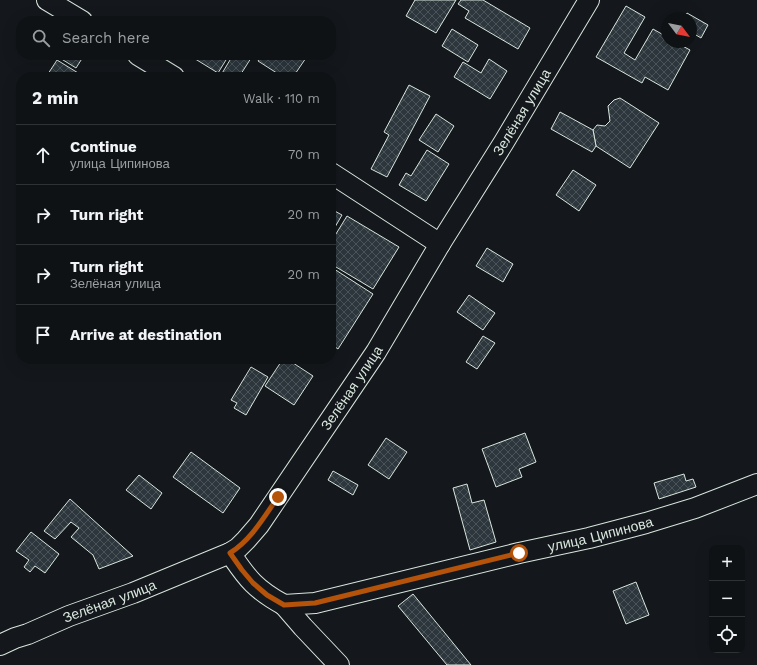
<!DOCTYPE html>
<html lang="en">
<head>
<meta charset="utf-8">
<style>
  body { margin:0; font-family:"Work Sans",sans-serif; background:#1d2022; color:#f1f3f6 }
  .controls { position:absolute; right:12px; bottom:12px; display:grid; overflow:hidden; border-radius:8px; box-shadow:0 4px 16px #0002 }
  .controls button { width:36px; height:36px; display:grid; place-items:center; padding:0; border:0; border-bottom:1px solid #2f3234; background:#0f1215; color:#f1f3f6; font:20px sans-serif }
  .compass { position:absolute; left:661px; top:12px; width:36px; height:36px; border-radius:50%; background:#0f1215; box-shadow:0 4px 16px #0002; rotate:122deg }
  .stop { position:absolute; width:12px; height:12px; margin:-9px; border:3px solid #b45309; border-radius:50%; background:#fff }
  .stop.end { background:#b45309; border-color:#fff; box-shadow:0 1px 4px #0008 }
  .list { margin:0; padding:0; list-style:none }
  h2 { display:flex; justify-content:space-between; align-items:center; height:52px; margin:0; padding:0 16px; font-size:17px }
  h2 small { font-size:13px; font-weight:400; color:#9b9ea0 }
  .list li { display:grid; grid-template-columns:26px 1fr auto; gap:12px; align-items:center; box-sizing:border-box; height:60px; padding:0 16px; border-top:1px solid #2f3234 }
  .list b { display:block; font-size:15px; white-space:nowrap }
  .list p { margin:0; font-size:13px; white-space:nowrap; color:#9b9ea0 }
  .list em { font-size:13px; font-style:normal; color:#9b9ea0 }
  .icon { flex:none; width:22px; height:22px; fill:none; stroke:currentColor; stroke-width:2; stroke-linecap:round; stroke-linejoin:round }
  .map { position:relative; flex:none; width:757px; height:665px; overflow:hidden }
  .search { position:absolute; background:#0f1215; box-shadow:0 4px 16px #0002; left:16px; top:16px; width:320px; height:44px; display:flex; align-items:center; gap:10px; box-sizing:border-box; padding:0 14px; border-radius:16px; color:#9b9ea0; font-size:15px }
  .panel { position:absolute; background:#0f1215; box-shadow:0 4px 16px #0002; left:16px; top:72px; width:320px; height:292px; border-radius:16px }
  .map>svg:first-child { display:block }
</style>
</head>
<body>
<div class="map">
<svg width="757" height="665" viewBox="0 0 757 665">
  <defs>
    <pattern id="building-cross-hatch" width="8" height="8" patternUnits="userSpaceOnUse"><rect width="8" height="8" fill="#2c363c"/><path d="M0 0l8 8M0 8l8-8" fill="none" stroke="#4a5358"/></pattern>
  </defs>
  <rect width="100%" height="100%" fill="#14181c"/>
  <!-- building -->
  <g fill="url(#building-cross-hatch)" stroke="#d8e6dc">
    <path d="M415,0H456L436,33L406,16Z"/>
    <path d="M461,0H483L530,28L518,49L465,18L469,11L458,4Z"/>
    <path d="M626,6L645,17L624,53L635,60L653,29L667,37V42H675L690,50L668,90L645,77L642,83L596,57Z"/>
    <path d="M687,13L708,25L701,38L691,32V18H684Z"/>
    <path d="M452,29L478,45L468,62L442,46Z"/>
    <path d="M55,55H79L83,57L76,68Z"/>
    <path d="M193,55H229L218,73L192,57Z"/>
    <path d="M233,55H253L239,77H224L221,75Z"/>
    <path d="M262,55H308L293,77H283L258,61Z"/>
    <path d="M489,59L507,71L490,99L454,77L463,62L481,73Z"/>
    <path d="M57,60L83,76V77H46Z"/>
    <path d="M409,85L430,96L387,177L371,169L389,135L384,132Z"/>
    <path d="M620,98L659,123L630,168L596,146L593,130L597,125L605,126L610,121L608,106L614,100Z"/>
    <path d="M560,112L593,130L596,146L592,152L551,129Z"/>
    <path d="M436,114L454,126L438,152L419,140Z"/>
    <path d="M427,150L449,164L426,201L399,185L406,173L411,176Z"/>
    <path d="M573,170L596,185L579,211L556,195Z"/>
    <path d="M331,209L342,215L331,234Z"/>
    <path d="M347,216L399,247L373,289L331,264V242Z"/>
    <path d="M487,248L513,264L503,282L476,266Z"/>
    <path d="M331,267L373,294L338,349L331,344V305L335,297L331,294Z"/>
    <path d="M469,295L495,313L483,330L457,312Z"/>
    <path d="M483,336L495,343L477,369L466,362Z"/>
    <path d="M283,359H287L313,376L294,405L265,386Z"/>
    <path d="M251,367L268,377L246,415L234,408L237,403L231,400Z"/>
    <path d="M525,433L536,462L519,469L522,477L496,487L482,449Z"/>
    <path d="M386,438L407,452L389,479L368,465Z"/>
    <path d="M191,452L240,488L223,513L173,477Z"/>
    <path d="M333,471L358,485L353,495L328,480Z"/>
    <path d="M684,474L686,481L693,479L696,487L659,499L654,483Z"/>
    <path d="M139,475L162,493L151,509L126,490Z"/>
    <path d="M467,484L472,503L484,500L496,542L470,550L453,488Z"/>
    <path d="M70,499L133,556L99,569L93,555L71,537L79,528L71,522L55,539L44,531Z"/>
    <path d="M31,532L59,554L45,573L35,566L30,572L24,567L29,560L16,551Z"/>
    <path d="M636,582L649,615L626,624L613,591Z"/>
    <path d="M413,594L471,665H447L398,606Z"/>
  </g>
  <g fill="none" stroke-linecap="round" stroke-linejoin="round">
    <defs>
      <g id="street">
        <path d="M47,0L82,21"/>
        <path d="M138,55L174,77"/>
        <path d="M331,173L440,244"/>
        <path d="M230,553C237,563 244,574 253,583C262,592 273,599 284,605"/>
        <path id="s1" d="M0,645L15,638L28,634L69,616L133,593L230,553L238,548L246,540L259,525L376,352L440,244L504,142L589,0"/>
        <path id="s2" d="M339,665L303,627L284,605L315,603L519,553L589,538L646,523L695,508L757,484"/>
      </g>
    </defs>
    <!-- street casing -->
    <use href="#street" stroke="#d8e6dc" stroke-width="22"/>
    <!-- street -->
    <use href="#street" stroke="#14181c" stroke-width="20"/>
  </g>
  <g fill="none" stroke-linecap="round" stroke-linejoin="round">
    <!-- route -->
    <path stroke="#b45309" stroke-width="5" d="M278,497C264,517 251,540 230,553L242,570L253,583L267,595L284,605L315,603L519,553"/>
  </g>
  <g text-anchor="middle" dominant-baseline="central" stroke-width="3" stroke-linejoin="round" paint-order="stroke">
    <!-- street labels -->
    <g font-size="14" fill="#d8e6dc" stroke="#14181c">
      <text stroke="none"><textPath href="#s1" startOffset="778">Зелёная улица</textPath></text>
      <text stroke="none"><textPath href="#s1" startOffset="454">Зелёная улица</textPath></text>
      <text stroke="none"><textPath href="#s2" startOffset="406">улица Ципинова</textPath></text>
      <text stroke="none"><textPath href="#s1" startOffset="118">Зелёная улица</textPath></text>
    </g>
  </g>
</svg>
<div class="controls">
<button>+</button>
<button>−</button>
<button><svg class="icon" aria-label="locate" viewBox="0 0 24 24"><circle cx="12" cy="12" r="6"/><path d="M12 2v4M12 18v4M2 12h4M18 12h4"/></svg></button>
</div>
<svg class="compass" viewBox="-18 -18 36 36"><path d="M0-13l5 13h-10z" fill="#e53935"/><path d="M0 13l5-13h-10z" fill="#9b9ea0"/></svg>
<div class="stop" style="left:519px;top:553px"></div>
<div class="stop end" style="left:278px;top:497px"></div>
<div class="search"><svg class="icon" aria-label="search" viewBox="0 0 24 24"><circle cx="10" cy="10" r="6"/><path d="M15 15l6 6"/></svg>Search here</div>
<section class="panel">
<h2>2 min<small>Walk · 110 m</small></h2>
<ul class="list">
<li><svg class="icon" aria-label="ahead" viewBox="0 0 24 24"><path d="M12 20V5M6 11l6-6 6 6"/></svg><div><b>Continue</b><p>улица Ципинова</p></div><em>70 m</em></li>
<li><svg class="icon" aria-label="right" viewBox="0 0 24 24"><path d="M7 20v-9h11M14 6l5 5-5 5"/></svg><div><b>Turn right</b></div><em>20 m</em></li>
<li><svg class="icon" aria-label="right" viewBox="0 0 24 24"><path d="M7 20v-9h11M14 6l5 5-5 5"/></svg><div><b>Turn right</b><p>Зелёная улица</p></div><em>20 m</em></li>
<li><svg class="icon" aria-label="arrive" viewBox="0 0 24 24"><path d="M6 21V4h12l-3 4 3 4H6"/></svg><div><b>Arrive at destination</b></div></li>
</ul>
</section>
</div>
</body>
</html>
